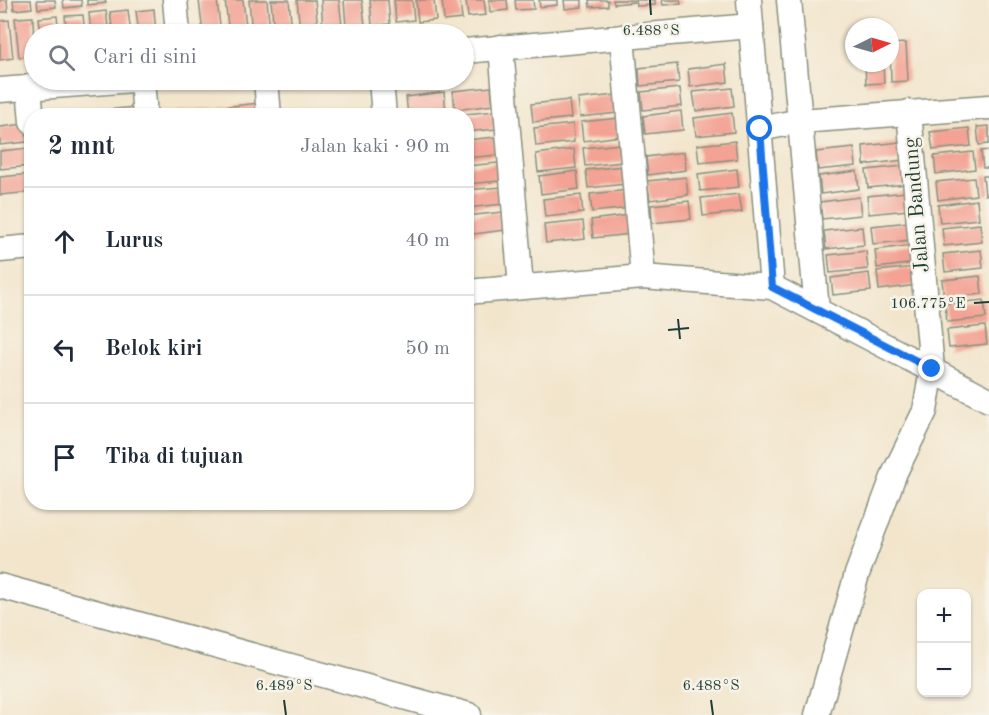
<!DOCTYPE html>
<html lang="id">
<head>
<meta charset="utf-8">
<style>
  body { margin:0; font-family:"Old Standard TT",serif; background:#f2f2f3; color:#1f2937 }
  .controls { position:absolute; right:18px; bottom:18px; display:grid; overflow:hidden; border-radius:12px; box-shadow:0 2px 4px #0004 }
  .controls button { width:54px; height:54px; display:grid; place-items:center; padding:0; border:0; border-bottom:2px solid #e0e1e3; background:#fff; color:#1f2937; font:30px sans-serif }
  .compass { position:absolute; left:845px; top:18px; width:54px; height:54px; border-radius:50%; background:#fff; box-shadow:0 2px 4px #0004; rotate:85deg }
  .stop { position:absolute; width:18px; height:18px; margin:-14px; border:4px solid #1a73e8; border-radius:50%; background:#fff }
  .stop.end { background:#1a73e8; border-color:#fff; box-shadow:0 2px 6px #0008 }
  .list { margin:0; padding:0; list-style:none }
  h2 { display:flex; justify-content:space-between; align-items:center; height:78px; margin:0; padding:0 24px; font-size:26px }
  h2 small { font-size:20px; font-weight:400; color:#747a83 }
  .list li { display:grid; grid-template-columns:39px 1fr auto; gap:18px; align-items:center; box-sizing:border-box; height:108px; padding:0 24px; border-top:2px solid #e0e1e3 }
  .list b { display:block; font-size:22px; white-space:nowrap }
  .list em { font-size:20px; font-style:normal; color:#747a83 }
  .icon { flex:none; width:33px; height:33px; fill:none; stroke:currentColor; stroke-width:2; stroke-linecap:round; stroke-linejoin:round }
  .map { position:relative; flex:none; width:989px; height:715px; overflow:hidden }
  .search { position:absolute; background:#fff; box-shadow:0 2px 4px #0004; left:24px; top:24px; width:450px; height:66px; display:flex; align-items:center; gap:15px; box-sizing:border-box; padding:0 21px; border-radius:33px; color:#747a83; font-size:22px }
  .panel { position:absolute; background:#fff; box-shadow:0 2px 4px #0004; left:24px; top:108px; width:450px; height:402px; border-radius:24px }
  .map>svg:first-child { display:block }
</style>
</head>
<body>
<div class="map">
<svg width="989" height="715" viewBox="0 0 989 715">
  <rect width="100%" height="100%" fill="#f7f3e8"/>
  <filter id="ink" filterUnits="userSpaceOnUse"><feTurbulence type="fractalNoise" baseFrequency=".0167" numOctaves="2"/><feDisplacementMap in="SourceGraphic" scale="12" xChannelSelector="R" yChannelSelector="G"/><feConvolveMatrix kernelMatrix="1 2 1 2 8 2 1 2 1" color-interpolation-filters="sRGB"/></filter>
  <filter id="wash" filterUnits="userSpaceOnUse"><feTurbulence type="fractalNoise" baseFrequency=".008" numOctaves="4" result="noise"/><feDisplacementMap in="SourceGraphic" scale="24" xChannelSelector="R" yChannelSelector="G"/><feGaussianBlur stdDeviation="1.35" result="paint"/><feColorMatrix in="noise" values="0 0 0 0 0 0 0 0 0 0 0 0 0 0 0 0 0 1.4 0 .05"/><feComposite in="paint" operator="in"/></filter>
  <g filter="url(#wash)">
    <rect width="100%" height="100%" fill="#f2e5cc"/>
    <g id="blocks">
      <!-- building -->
      <g fill="#f3a293">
        <path d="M0,0H7L8,12H0Z"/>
        <path d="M13,0H31L32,8L14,10Z"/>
        <path d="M37,0H55L56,7L38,9Z"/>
        <path d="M63,0H81L82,6L64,8Z"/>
        <path d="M87,0H105L106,3L87,5Z"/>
        <path d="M199,0H217L221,34H203Z"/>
        <path d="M225,0H243L247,34H229Z"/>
        <path d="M249,0H267L270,32L252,34Z"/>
        <path d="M271,0H289L292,30L274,32Z"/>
        <path d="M297,0H315L318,29L300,31Z"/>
        <path d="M321,0H339L342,26L323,28Z"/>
        <path d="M344,0H362L365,25L346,27Z"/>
        <path d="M370,0H388L390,24L372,26Z"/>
        <path d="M394,0H412L414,20L396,22Z"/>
        <path d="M416,0H434L436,20L418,22Z"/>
        <path d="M442,0H460L462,19L444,21Z"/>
        <path d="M466,0H484L486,15L468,17Z"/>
        <path d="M489,0H507L508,10L490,12Z"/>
        <path d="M515,0H533L534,9L516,10Z"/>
        <path d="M539,0H557V5L540,7Z"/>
        <path d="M564,0H582V7L565,9Z"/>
        <path d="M589,0H608V6L590,7Z"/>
        <path d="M613,0H634V2L614,4Z"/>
        <path d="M636,0H655V5L637,6Z"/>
        <path d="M662,0H680L681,4L663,5Z"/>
        <path d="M154,9L156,34H139L136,11Z"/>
        <path d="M128,10L131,34H113L110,12Z"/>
        <path d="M106,11L109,34H91L89,13Z"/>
        <path d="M83,15L85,34H67L65,16Z"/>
        <path d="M57,16L59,34H41L39,18Z"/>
        <path d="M33,17L34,55L19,57L15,18Z"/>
        <path d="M9,20L13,58L0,60V21Z"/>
        <path d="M906,43L908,81L891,82L890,44Z"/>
        <path d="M865,63H883L884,83L866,84Z"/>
        <path d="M677,64L679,82L640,86L639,68Z"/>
        <path d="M726,64L728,82L690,87L688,69Z"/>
        <path d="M491,87L493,105L455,110L453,91Z"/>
        <path d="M680,88L682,106L643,110L641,92Z"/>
        <path d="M732,88L734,106L696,111L693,92Z"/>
        <path d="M444,92L446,111L408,115L406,97Z"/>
        <path d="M616,95L618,113L580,117L578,99Z"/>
        <path d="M569,100L571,118L533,122L531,104Z"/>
        <path d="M260,103L261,116H223L221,107Z"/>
        <path d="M135,107L136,116H97L96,111Z"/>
        <path d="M213,108L214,116H175V112Z"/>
        <path d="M495,111L497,129L466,132V114Z"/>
        <path d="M681,111L683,130L645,134L643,116Z"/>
        <path d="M732,113L734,132L696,136L694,118Z"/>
        <path d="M619,118L621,136L583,141L581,122Z"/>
        <path d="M25,124L27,142L0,145V127Z"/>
        <path d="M573,124L574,142L536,146L534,128Z"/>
        <path d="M989,126V144L979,145L977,127Z"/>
        <path d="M969,128L971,146L933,150L930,132Z"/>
        <path d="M496,137L498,155L466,158V140Z"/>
        <path d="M735,141L737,159L699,163L697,145Z"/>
        <path d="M901,142L903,160L864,165L863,146Z"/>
        <path d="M621,144L623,162L585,166L583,148Z"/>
        <path d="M29,148L31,166L0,169V151Z"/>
        <path d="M854,148L856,166L818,170L816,152Z"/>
        <path d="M574,149L576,168L538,172L536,154Z"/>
        <path d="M989,150V168H983L981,151Z"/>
        <path d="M684,152L686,170L648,175L646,157Z"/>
        <path d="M973,152L975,169L936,174L934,156Z"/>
        <path d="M498,163L500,181L466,184V166Z"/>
        <path d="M624,166L626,184L588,188L586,170Z"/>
        <path d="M904,166L906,184L868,188L866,170Z"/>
        <path d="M737,169L739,187L700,191L698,174Z"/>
        <path d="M577,171L579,189L541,194L539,176Z"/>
        <path d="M857,171L859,189L821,194L819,176Z"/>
        <path d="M31,174L32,192L0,195V177Z"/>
        <path d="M983,176H989V194L985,195Z"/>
        <path d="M686,177L688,195L650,200L647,181Z"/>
        <path d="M974,178L976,195L938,200L936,182Z"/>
        <path d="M502,187L504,204L466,208V190Z"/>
        <path d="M628,190L630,208L592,212L590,194Z"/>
        <path d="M906,192L908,210L869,214L867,196Z"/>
        <path d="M739,194L742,212L703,216L701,198Z"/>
        <path d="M581,195L583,213L545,217L543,199Z"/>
        <path d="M859,197L861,215L822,219L820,202Z"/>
        <path d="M977,200L979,219L940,223L938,205Z"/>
        <path d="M689,201L691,219L652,223L651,205Z"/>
        <path d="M503,212L505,230L466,235V216Z"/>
        <path d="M630,215L632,234L593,238L591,220Z"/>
        <path d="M583,221L585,239L546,243L544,225Z"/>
        <path d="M909,222L911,240L873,244L871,226Z"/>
        <path d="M980,224L982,242L944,246L942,228Z"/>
        <path d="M862,227L864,245L826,249L824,231Z"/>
        <path d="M913,245L915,263L877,268L875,250Z"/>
        <path d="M981,250L983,268L945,272L943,254Z"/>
        <path d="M866,251L868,269L830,273L828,255Z"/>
        <path d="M916,267L917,285L879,290L877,271Z"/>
        <path d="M869,273L871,291L833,295L831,278Z"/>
        <path d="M980,276L982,294L944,298L942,280Z"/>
        <path d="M984,300L986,318L947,322L945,304Z"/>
        <path d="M985,326L987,344L949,348L947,330Z"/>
      </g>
    </g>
  </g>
  <g filter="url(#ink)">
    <use href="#blocks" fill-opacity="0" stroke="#889180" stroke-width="1.5"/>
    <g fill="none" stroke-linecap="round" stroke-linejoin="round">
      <defs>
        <g id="minor">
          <path d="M175,0L178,34"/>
          <path d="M749,0L772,287"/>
          <path d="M789,0L817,310"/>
          <path d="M622,37L643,277"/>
          <path d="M501,47L521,287"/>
          <path d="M464,51L751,26"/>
          <path d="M142,80L145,116"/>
          <path d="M266,80L269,116"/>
          <path d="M381,80L384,116"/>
          <path d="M29,87L32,122"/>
          <path d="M0,90L133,80"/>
          <path d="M760,129L800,121L989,107"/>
          <path d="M0,250L32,247"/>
          <path d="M466,292L643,277L772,287L989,400"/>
          <path d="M0,586L469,715"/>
          <path d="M817,715L857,574L895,472L925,411L932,369L909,112"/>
        </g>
      </defs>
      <!-- minor casing -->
      <use href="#minor" stroke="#889180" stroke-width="27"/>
      <!-- minor -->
      <use href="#minor" stroke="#fff" stroke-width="24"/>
    </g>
  </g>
  <g fill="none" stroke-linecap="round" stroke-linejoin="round" filter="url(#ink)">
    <!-- route -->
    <path stroke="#1a73e8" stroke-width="8" d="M760,129L772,287L932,369"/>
  </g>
  <!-- ticks -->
  <path fill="none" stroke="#1f3d34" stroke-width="2" d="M650,0L651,15M974,303L989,302M678,319L680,339M668,330L689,328M284,700L286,715M711,700L713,715"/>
  <g text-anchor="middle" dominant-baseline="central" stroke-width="5" stroke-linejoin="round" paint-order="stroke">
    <!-- street labels -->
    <g font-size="21" fill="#1f3d34" stroke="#f7f3e8">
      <text transform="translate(917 205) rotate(-95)">Jalan Bandung</text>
    </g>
  </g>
  <g font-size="15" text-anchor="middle" fill="#1f3d34" stroke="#f7f3e8" stroke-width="5" stroke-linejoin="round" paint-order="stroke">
    <text x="651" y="35">6.488°S</text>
    <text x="928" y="308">106.775°E</text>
    <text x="284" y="690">6.489°S</text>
    <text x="711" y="690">6.488°S</text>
  </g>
</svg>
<div class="controls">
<button>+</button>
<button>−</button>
</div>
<svg class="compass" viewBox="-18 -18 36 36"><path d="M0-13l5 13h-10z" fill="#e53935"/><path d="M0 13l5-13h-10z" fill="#747a83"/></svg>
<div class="stop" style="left:760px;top:129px"></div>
<div class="stop end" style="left:932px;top:369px"></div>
<div class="search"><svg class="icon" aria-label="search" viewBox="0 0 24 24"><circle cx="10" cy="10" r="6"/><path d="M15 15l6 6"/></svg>Cari di sini</div>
<section class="panel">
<h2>2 mnt<small>Jalan kaki · 90 m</small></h2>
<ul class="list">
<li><svg class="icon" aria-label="ahead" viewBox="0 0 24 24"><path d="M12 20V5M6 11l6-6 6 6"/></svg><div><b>Lurus</b></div><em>40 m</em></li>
<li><svg class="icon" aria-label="left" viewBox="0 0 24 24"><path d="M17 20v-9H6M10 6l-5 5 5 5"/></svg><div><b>Belok kiri</b></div><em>50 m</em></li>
<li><svg class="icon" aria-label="arrive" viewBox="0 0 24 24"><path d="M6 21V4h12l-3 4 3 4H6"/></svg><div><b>Tiba di tujuan</b></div></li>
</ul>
</section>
</div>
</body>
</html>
